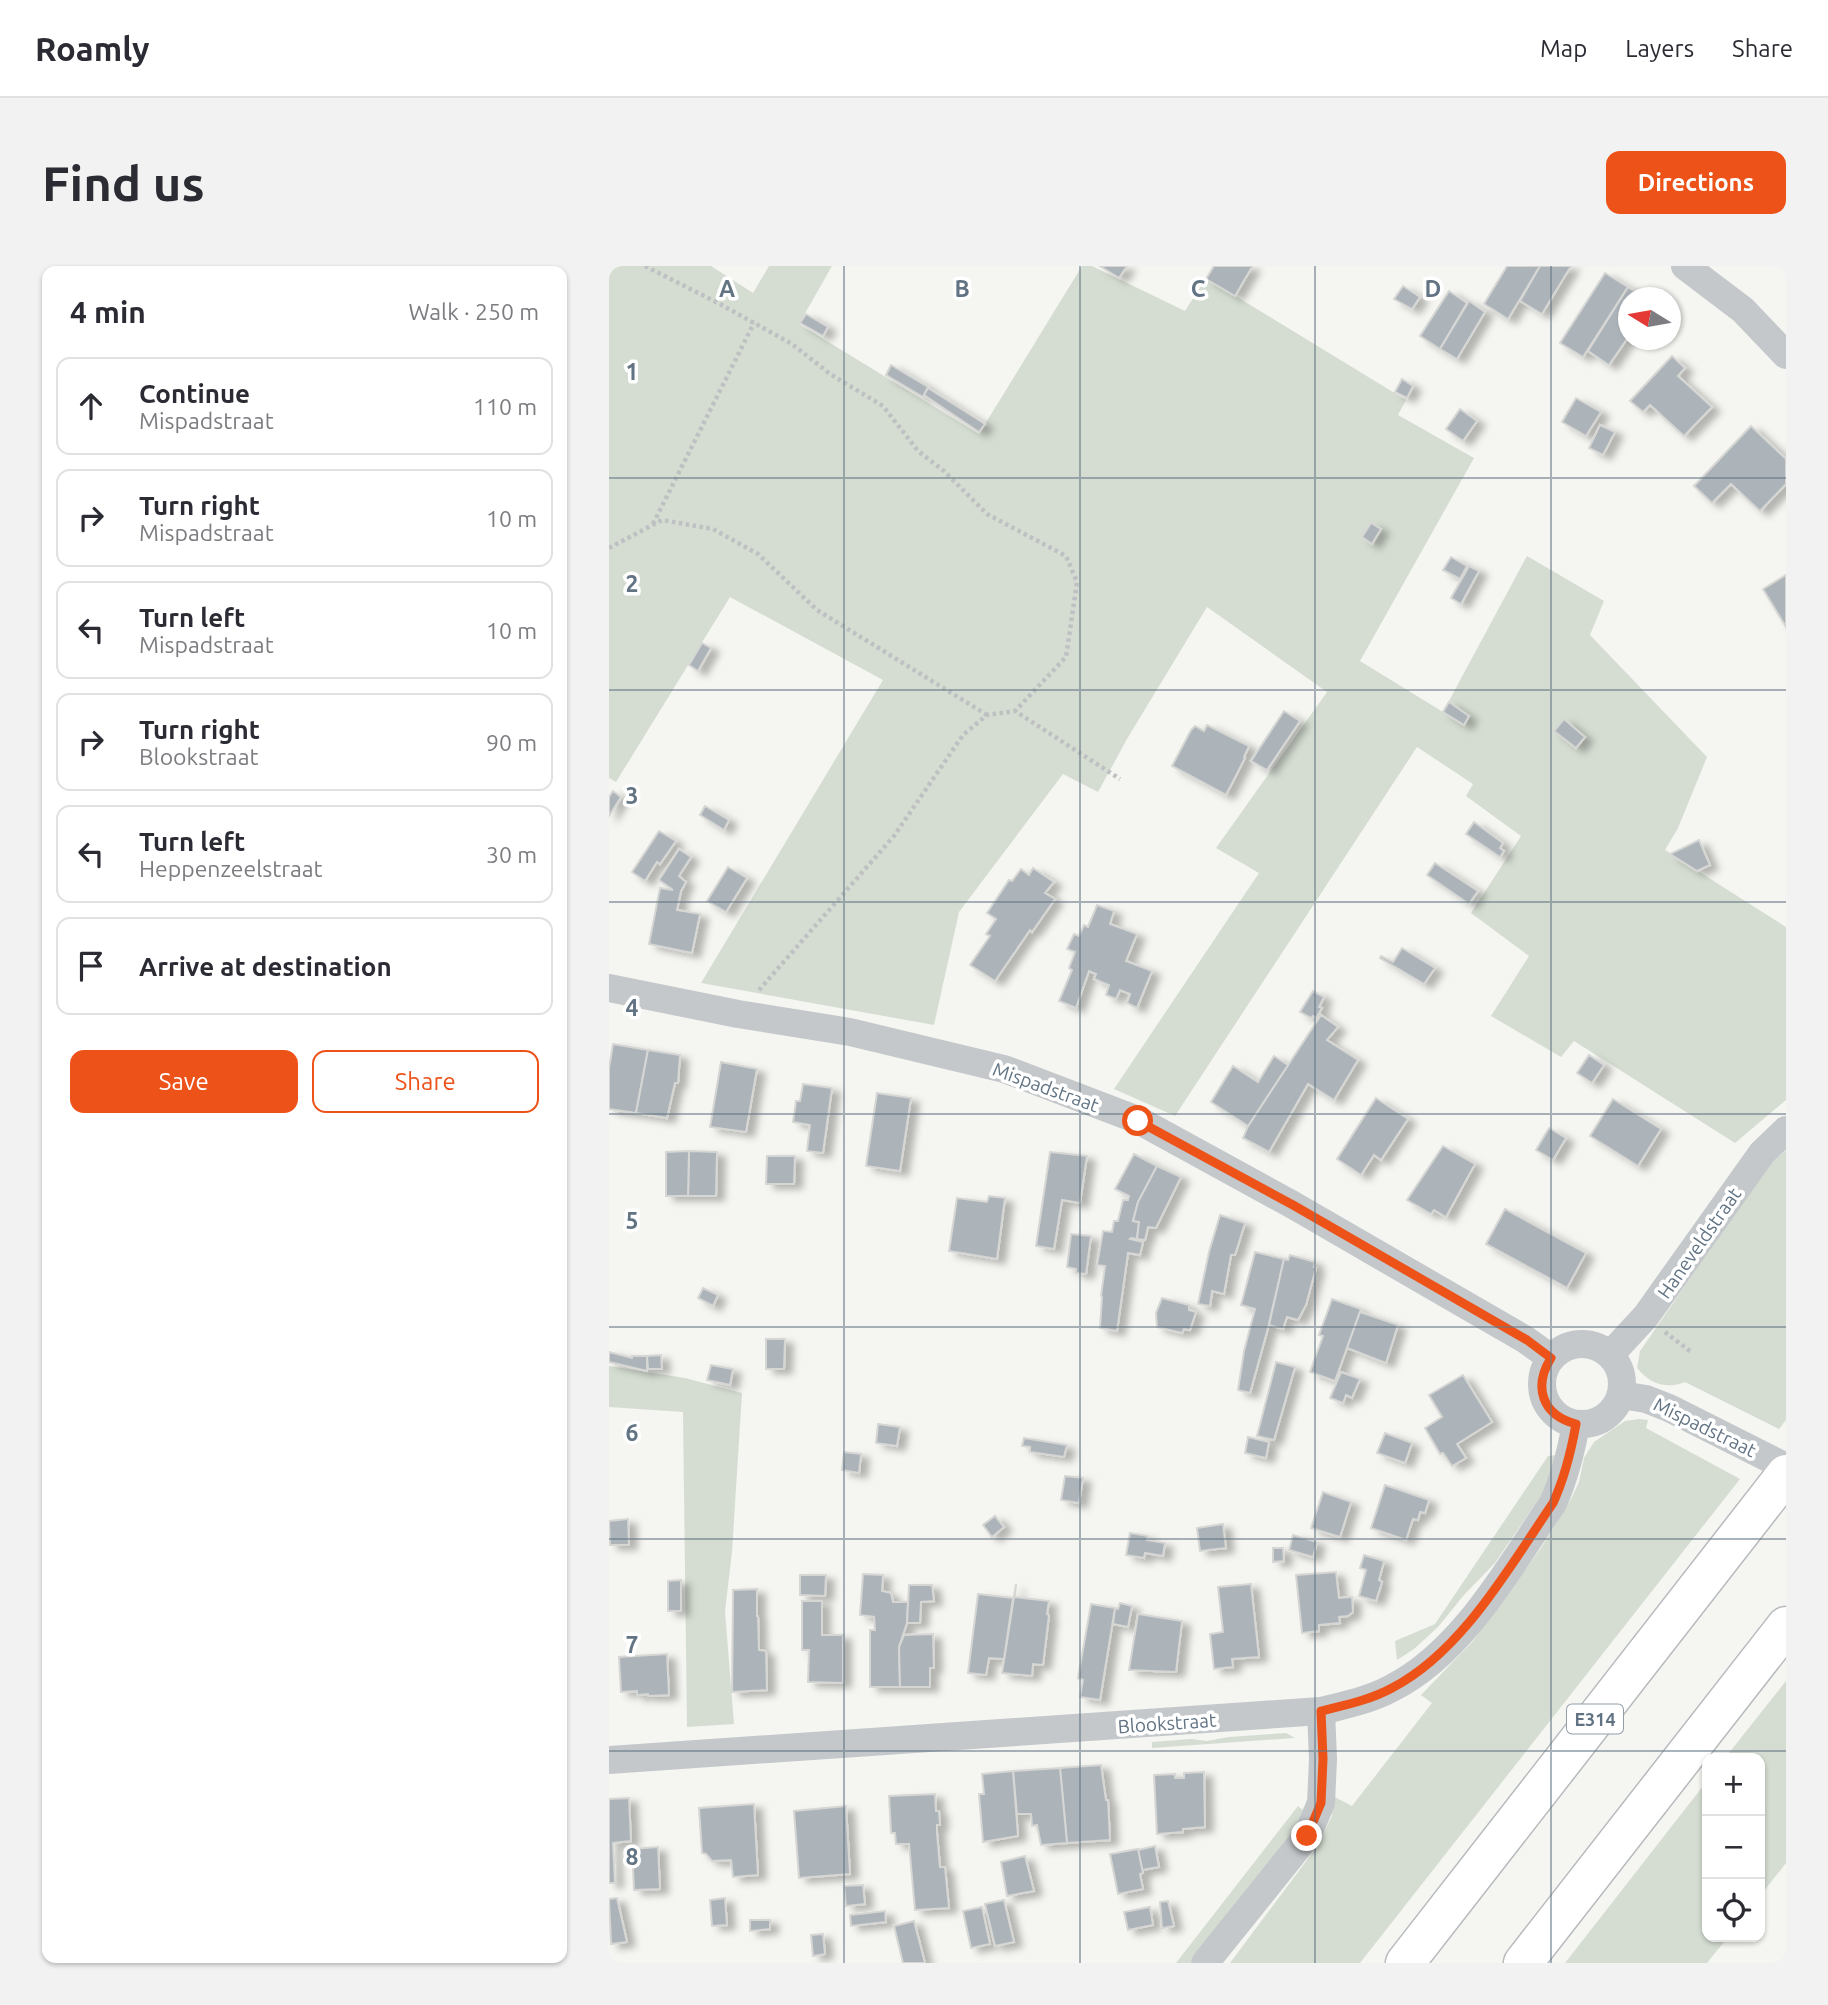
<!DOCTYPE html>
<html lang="en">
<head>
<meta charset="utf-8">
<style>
  body { margin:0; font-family:Ubuntu,sans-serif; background:#f2f2f3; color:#2b2b33 }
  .controls { position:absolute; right:21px; bottom:21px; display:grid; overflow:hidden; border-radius:14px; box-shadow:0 2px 5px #0004 }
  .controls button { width:63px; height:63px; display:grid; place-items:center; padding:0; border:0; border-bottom:2px solid #e1e1e2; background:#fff; color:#2b2b33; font:35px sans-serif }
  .compass { position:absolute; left:1009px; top:21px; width:63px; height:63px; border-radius:50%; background:#fff; box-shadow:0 2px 5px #0004; rotate:281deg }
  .stop { position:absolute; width:21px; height:21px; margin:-16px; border:5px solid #ed5319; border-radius:50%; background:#fff }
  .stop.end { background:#ed5319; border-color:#fff; box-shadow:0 2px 7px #0008 }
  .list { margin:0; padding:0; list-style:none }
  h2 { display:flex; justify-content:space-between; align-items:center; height:91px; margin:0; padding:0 28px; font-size:30px }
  h2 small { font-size:23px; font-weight:400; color:#7c7c81 }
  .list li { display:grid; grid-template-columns:46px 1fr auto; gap:21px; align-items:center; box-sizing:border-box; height:98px; margin:0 14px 14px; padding:0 14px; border:2px solid #e1e1e2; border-radius:14px }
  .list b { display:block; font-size:26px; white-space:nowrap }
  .list p { margin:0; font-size:23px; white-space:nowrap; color:#7c7c81 }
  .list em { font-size:23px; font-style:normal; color:#7c7c81 }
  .actions { display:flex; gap:14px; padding:21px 28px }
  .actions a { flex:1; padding:16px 0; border:2px solid #ed5319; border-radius:14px; text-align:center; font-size:24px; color:#ed5319 }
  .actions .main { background:#ed5319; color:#fff }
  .icon { flex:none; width:38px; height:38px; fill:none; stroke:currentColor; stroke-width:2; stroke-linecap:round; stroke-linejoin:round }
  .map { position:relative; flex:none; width:1177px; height:1697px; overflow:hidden; border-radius:14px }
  header { display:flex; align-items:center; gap:42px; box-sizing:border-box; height:98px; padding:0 35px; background:#fff; border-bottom:2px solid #e1e1e2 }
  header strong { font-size:33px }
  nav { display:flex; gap:38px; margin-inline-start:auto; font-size:24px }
  .intro { display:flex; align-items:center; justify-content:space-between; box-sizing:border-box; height:168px; padding:0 42px }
  h1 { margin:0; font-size:49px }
  .button { padding:18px 32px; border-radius:14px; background:#ed5319; color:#fff; font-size:24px; font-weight:700 }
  main { display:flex; gap:42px; padding:0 42px }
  aside { flex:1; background:#fff; border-radius:14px; box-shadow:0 2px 5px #0004 }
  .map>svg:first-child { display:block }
</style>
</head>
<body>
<header>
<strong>Roamly</strong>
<nav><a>Map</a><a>Layers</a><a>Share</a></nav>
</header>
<div class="intro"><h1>Find us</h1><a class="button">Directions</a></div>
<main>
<aside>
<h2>4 min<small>Walk · 250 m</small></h2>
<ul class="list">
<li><svg class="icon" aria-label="ahead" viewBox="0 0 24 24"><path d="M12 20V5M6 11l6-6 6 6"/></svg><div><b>Continue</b><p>Mispadstraat</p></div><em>110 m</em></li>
<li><svg class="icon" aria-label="right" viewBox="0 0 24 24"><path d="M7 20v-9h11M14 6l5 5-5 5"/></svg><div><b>Turn right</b><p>Mispadstraat</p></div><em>10 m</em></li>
<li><svg class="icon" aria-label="left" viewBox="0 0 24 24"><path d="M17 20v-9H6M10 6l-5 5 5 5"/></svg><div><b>Turn left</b><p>Mispadstraat</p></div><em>10 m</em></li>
<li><svg class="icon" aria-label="right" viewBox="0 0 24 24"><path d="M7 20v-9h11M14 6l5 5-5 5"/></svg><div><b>Turn right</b><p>Blookstraat</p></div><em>90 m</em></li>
<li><svg class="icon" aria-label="left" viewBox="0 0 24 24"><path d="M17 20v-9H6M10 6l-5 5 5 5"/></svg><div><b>Turn left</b><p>Heppenzeelstraat</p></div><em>30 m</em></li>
<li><svg class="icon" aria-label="arrive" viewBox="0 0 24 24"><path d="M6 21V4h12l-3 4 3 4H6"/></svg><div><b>Arrive at destination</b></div></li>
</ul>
<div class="actions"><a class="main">Save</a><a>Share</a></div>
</aside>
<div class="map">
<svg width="1177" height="1697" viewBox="0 0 1177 1697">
  <defs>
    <filter id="shadow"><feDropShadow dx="8" dy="4.5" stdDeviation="3.5" flood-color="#0004"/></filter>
  </defs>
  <rect width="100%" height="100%" fill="#f5f5f1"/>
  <!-- green -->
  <g fill="#d5ddd2">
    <path d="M0,0H102L144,27L160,0H223L190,58L370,168L473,0H483L576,45L597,12L797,134L789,149L865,192L751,395L834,446L918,290L995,335L981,369L1098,491L1069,562L1056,584L1177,661V834L1126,877L965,775L952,791L882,750L920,690L862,647L912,570L857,530L864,518L808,481L566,850L505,823L650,607L607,582L718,426L598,341L518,473L489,526L454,508L350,646L325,759L92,717L274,414L121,331L7,516L0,512Z"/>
    <path d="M1177,884V1154L1170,1163L1076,1116C1057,1124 1040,1117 1028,1102L1031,1085L1158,901Z"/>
    <path d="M0,1100L76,1112L133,1127L123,1286L116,1345L125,1458L78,1461L74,1146L0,1141Z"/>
    <path d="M1030,1153L1039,1154L1037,1162L1131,1213L751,1697H621L707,1582L723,1550L724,1530L743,1540L823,1437L812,1429L863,1376L932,1282L963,1231L970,1216L975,1192L985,1176L1016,1155Z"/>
    <path d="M948,1189L940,1218L886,1297L855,1329L829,1361L805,1383L788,1394L786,1375L826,1358L939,1190Z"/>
    <path d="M1177,1415V1597L1151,1630V1492H1116Z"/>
    <path d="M677,1467L686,1472L543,1482V1476L582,1473L598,1475L620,1471Z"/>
    <path d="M1098,1515V1671H1119L1098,1697H956Z"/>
    <path d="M689,1540L695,1545L689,1561L586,1697H567Z"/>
  </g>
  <!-- building -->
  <g fill="#acb4ba" stroke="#d6d6d4" stroke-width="2" filter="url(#shadow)">
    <path d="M491,0H518L510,12Z"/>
    <path d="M605,0H642L643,1L626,30L597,13Z"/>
    <path d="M898,0H931L899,53L875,38Z"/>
    <path d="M931,0H962L933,48L911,35Z"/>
    <path d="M996,7L1019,21L974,91L951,77Z"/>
    <path d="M794,20L811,31L803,43L785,33Z"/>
    <path d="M1019,21L1036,32H1020V70L1000,99L979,85Z"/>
    <path d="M840,25L858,37L831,83L811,70Z"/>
    <path d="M860,35L876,46L848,93L831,83Z"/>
    <path d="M197,48L219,61L214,70L191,57Z"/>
    <path d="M1063,90L1076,102L1069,110L1103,141L1075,170L1041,139L1034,146L1021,135Z"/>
    <path d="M282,99L319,121L314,131L277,109Z"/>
    <path d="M793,113L804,120L798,132L786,126Z"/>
    <path d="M319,122L376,158L370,166L315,129Z"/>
    <path d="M967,132L992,146L977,170L953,156Z"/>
    <path d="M851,143L868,155L854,175L837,163Z"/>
    <path d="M991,159L1006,166L994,189L980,182Z"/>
    <path d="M1142,160L1177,193V218L1151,245L1122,218L1103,237L1085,220Z"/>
    <path d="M762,257L772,263L763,278L753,271Z"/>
    <path d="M842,291L858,300L851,313L834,304Z"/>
    <path d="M860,300L870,305L852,338L842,332Z"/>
    <path d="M1177,309V361L1154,323Z"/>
    <path d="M93,377L102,382L89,405L80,399Z"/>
    <path d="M840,436L860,450L855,459L834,446Z"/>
    <path d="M675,445L691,455L658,504L642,495Z"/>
    <path d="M955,453L976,471L967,482L945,465Z"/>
    <path d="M598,459L640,480L635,491L636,492L617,529L563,500L582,464L586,460L595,465Z"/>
    <path d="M4,525L12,531L0,550V531Z"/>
    <path d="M96,540L120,554L115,564L91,549Z"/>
    <path d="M865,556L894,577L891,582L895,585L891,591L857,568Z"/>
    <path d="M50,565L67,575L51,598L48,596L36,615L23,606Z"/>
    <path d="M1090,574L1101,599L1088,605L1061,588Z"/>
    <path d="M70,583L82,591L70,610L77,616L72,625L68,644L91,648L83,687L40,678L51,622L64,624L50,614Z"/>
    <path d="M826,597L869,625L860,638L818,609Z"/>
    <path d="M119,601L138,612L117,646L98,635Z"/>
    <path d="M424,602L445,616L436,627L446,633L423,666L421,664L386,715L361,699L381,670L377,668L387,653L378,647L400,614L403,615L412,603L420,609Z"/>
    <path d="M488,639L505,645L501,658L528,668L517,695L543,705L528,742L518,737L521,728L511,724L507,733L497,729L500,719L485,713L487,708L480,705L467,742L450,735L463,704L460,702L466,686L458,683L465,668L470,670L475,659L479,661Z"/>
    <path d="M793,682L826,702L815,718L771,692L772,690L784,696Z"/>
    <path d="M704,725L715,731L710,741L713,742L707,752L704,750L702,752L691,746Z"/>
    <path d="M712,749L729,761L718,774L749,794L725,834L699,818L660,886L634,872L639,860Z"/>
    <path d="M4,778L39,784L27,847L0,843V802Z"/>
    <path d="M39,784L71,789L69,817H66L58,852L27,847Z"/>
    <path d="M980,789L995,799L983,817L968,807Z"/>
    <path d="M665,790L679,799L639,860L602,836L624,800L649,816Z"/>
    <path d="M112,796L148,803L137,866L101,861Z"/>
    <path d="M194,818L223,822L214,887L198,885L201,859L184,856L187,835H191Z"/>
    <path d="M268,827L302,832L291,905L257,900Z"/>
    <path d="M767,832L799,853L772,894L765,889L752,909L728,893Z"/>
    <path d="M1004,833L1052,863L1029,900L981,870Z"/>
    <path d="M940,862L957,872L944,894L927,884Z"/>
    <path d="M834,880L866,898L837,951L825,944L822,948L798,934Z"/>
    <path d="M80,885L108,886L107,930H79Z"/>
    <path d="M80,885L79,930H57V886Z"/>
    <path d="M441,886L478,890L471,937L453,934L445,983L427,980Z"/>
    <path d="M525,888L548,900L529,936L524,955L530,956L528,973L522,972L521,973L534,976L531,989L519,987L508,1065L491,1062L493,1031L492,1030L496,1000L488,999L494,965L503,966L505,955H509L514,934H519L520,930L506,923Z"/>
    <path d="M158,890H186L185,918H157Z"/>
    <path d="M548,900L572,911L547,962L539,961L536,974L528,973L530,956L524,955L529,936Z"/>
    <path d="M380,930L396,932L388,993L340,985L348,932L378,936Z"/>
    <path d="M896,943L977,987L958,1022L877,978Z"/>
    <path d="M611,949L636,957L626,989H622L615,1028L603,1025L601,1040L589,1038L600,986Z"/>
    <path d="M462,968L482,970L477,1008L467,1007V1003L458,1001Z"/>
    <path d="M646,986L675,993L659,1062L641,1127L629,1124L635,1085L646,1043L632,1039Z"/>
    <path d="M681,989L706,996L705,1001L707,1002L697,1039L689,1054L678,1051L674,1063L660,1059L675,993L679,994Z"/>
    <path d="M94,1022L109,1029L104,1040L89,1032Z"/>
    <path d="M553,1032L580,1039V1044L587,1046L581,1064L575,1063L573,1067L548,1061L547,1047Z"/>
    <path d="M723,1033L752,1043L726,1115L701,1106L714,1070L710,1069Z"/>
    <path d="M751,1046L789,1059L777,1097L738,1082Z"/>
    <path d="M157,1073H176L175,1103H157Z"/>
    <path d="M0,1086L23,1092V1090H38V1105L0,1096Z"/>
    <path d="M52,1089L53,1103H39L38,1090Z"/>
    <path d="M667,1096L686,1101L665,1174L648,1170Z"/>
    <path d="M102,1099L124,1103L121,1119L98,1114Z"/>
    <path d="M732,1106L751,1113L743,1132L737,1129L734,1137L721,1132Z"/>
    <path d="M854,1109L883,1156L848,1178L857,1192L843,1200L834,1187L831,1188L816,1162L833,1151L820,1129Z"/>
    <path d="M269,1158L291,1161L288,1180L267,1177Z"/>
    <path d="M776,1167L803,1177L796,1197L768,1187Z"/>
    <path d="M639,1171L660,1176L657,1192L636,1187Z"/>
    <path d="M415,1172L458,1179L455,1191L421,1186V1181L413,1180Z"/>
    <path d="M235,1186L252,1188L250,1207L233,1204Z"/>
    <path d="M456,1210L474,1212L470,1237L452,1234Z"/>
    <path d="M776,1219L820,1234L816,1247L811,1246L809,1254L804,1253L797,1274L762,1262Z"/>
    <path d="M714,1226L742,1236L731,1271L702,1262Z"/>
    <path d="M386,1250L395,1261L383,1271L374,1259Z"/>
    <path d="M19,1253L20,1279H1L0,1255Z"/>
    <path d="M614,1258L617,1282L591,1285L588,1262Z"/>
    <path d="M521,1267L539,1270L538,1274L556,1277L554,1290L536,1287L535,1292L517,1289Z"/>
    <path d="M684,1269L708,1276L704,1291L680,1284Z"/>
    <path d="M664,1282H674L675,1295L664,1296Z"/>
    <path d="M755,1289L775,1295L770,1314L773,1316L767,1335L750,1330L757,1304L751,1302Z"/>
    <path d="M727,1306L730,1332L743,1331L744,1346L739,1350L730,1351L731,1357L710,1359V1365L693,1367L687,1309Z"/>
    <path d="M254,1308L274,1309L273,1325L282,1327L284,1336H299L298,1357L290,1381L291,1421H261V1364H266L265,1351L251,1349Z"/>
    <path d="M191,1309H217L216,1330L191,1329Z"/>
    <path d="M72,1314V1345H59V1315Z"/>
    <path d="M407,1318L406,1331L440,1335L438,1348L440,1349L434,1399L424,1398L423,1410L393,1407Z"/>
    <path d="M642,1318L650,1391L623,1393L624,1401L605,1403L601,1368L614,1366L609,1321Z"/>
    <path d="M300,1319H323L325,1335L312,1336L311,1357H298Z"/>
    <path d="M148,1323V1350H149L150,1384L157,1385L158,1424L123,1426L124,1324Z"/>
    <path d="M369,1328L404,1332L395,1393L380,1392L377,1409L359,1407Z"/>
    <path d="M193,1335H213V1369H234V1417L199,1416L200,1384H193Z"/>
    <path d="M511,1337L523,1340L519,1361L504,1358L506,1342L509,1343Z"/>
    <path d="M482,1338L506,1342L491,1434L471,1431L474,1414L469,1412Z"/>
    <path d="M529,1348L573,1355L567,1406L520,1404Z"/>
    <path d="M324,1368L325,1402H321V1421H291L290,1381L295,1369Z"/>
    <path d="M58,1388L60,1429L39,1430V1428L29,1429V1431H28V1425L12,1426L10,1391Z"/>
    <path d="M492,1499L497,1534H499L501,1574L458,1577L451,1502Z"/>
    <path d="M451,1502L458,1577L432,1579L428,1559L423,1560L422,1548H408L404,1505Z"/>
    <path d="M404,1505L409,1570L374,1576L370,1528H375L373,1508Z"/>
    <path d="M595,1506L596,1561L574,1563V1566L548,1568L545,1509L566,1508V1512H575V1507Z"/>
    <path d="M326,1528L327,1545H330L331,1559H328V1567L331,1601H336L340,1642L306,1644L300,1578H287L286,1567H282L280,1530Z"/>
    <path d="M20,1532L22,1575L4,1577L6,1617H0V1533Z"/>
    <path d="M145,1538L149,1609L124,1611L122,1594L103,1595L97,1588L93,1587L90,1542Z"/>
    <path d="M237,1540L241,1608L190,1612L185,1545Z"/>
    <path d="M546,1580L550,1601L533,1604L529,1584Z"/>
    <path d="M49,1581L51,1623L25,1624L23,1583Z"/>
    <path d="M529,1583L534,1607L531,1608L534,1623L509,1628L501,1588Z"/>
    <path d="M416,1590L425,1625L398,1630L392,1596Z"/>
    <path d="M254,1619L256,1638L237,1640L235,1620Z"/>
    <path d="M8,1632L18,1676L2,1678L0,1633Z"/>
    <path d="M116,1632L118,1659L103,1660L101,1634Z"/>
    <path d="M395,1634L405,1676L386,1680L376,1638Z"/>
    <path d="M559,1635L565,1660L553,1662L551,1636Z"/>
    <path d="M373,1641L381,1678L362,1682L354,1645Z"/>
    <path d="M541,1641L544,1659L519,1664L515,1646Z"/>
    <path d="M276,1645L277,1656L242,1660L241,1649Z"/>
    <path d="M141,1654H161V1663L141,1665Z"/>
    <path d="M305,1655L316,1697H294L285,1660Z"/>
    <path d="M214,1668L216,1688L204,1690L202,1669Z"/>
  </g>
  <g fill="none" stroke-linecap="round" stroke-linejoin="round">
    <defs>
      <g id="motorway">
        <path d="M796,1697L1177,1208"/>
        <path d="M914,1697L1177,1360"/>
      </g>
    </defs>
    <!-- motorway casing -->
    <use href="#motorway" stroke="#b6babd" stroke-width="41"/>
    <!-- path -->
    <g stroke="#bec0c2" stroke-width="4.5" stroke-dasharray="3.5 3.5" stroke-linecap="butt">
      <path d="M36,0L109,37L183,78L221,108L274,140L309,185L335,205L378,248L457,290L468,316L457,391L406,445"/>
      <path d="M44,258L145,57"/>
      <path d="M0,282L53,254L104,263L149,288L208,344L378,449"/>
      <path d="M150,724L285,570L354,469L378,449L406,445L511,513"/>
      <path d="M1056,1066L1082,1086"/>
    </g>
    <!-- minor -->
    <g stroke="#c4c8cb" stroke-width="28">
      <path d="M1076,0L1134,44L1177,89"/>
      <path d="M0,722L129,748L241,766L395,803L529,854L684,939L917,1074L942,1092"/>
      <circle cx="973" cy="1118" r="40"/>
      <path d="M1001,1089L1037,1050L1153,887L1177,864"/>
      <path d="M1012,1129L1037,1133L1060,1142L1177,1201"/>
      <path d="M0,1494L712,1445C736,1439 761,1434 783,1422C853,1387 901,1300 944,1237C956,1211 962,1186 967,1158"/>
      <path d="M596,1697L698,1570L712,1537L714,1493L712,1445"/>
    </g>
    <!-- motorway -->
    <use href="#motorway" stroke="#fff" stroke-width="38"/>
  </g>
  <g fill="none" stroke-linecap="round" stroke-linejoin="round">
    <!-- route -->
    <path stroke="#ed5319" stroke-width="9" d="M529,855L684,939L918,1074L942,1092C924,1121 933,1149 967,1158C962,1186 956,1211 944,1237C901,1300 853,1386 783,1422C761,1434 736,1439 712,1445L714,1493L712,1537L698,1570"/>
  </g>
  <!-- grid -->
  <path fill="none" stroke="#627484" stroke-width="2" stroke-opacity="0.55" d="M235,0V1697M471,0V1697M706,0V1697M942,0V1697M0,212H1177M0,424H1177M0,636H1177M0,848H1177M0,1061H1177M0,1273H1177M0,1485H1177"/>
  <g text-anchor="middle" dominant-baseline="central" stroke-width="7" stroke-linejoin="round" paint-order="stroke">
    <!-- shield labels -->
    <rect fill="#fff" stroke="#919ea9" stroke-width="2" x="958" y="1438.5" width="56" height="29" rx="5"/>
    <g font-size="18" font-weight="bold" fill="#627484">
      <text x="986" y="1453">E314</text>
    </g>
    <!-- street labels -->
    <g font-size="19" fill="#627484" stroke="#fff">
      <text transform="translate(437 821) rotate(20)">Mispadstraat</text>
      <text transform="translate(1090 977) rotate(-55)">Haneveldstraat</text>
      <text transform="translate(1096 1161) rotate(26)">Mispadstraat</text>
      <text transform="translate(558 1457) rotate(-4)">Blookstraat</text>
    </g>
  </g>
  <g font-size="23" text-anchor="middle" font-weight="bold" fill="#627484" stroke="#fff" stroke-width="7" stroke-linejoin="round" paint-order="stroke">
    <text x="118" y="31">A</text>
    <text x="353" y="31">B</text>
    <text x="589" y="31">C</text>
    <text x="824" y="31">D</text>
    <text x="23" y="114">1</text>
    <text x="23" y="326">2</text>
    <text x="23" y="538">3</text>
    <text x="23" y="750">4</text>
    <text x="23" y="963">5</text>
    <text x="23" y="1175">6</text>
    <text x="23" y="1387">7</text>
    <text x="23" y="1599">8</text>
  </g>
</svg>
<div class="controls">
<button>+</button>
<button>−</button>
<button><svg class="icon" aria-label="locate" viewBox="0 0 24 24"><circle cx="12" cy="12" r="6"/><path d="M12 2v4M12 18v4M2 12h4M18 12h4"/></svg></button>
</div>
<svg class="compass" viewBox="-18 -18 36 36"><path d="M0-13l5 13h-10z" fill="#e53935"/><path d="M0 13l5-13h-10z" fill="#7c7c81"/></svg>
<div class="stop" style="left:529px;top:855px"></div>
<div class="stop end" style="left:698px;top:1570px"></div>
</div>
</main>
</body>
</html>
